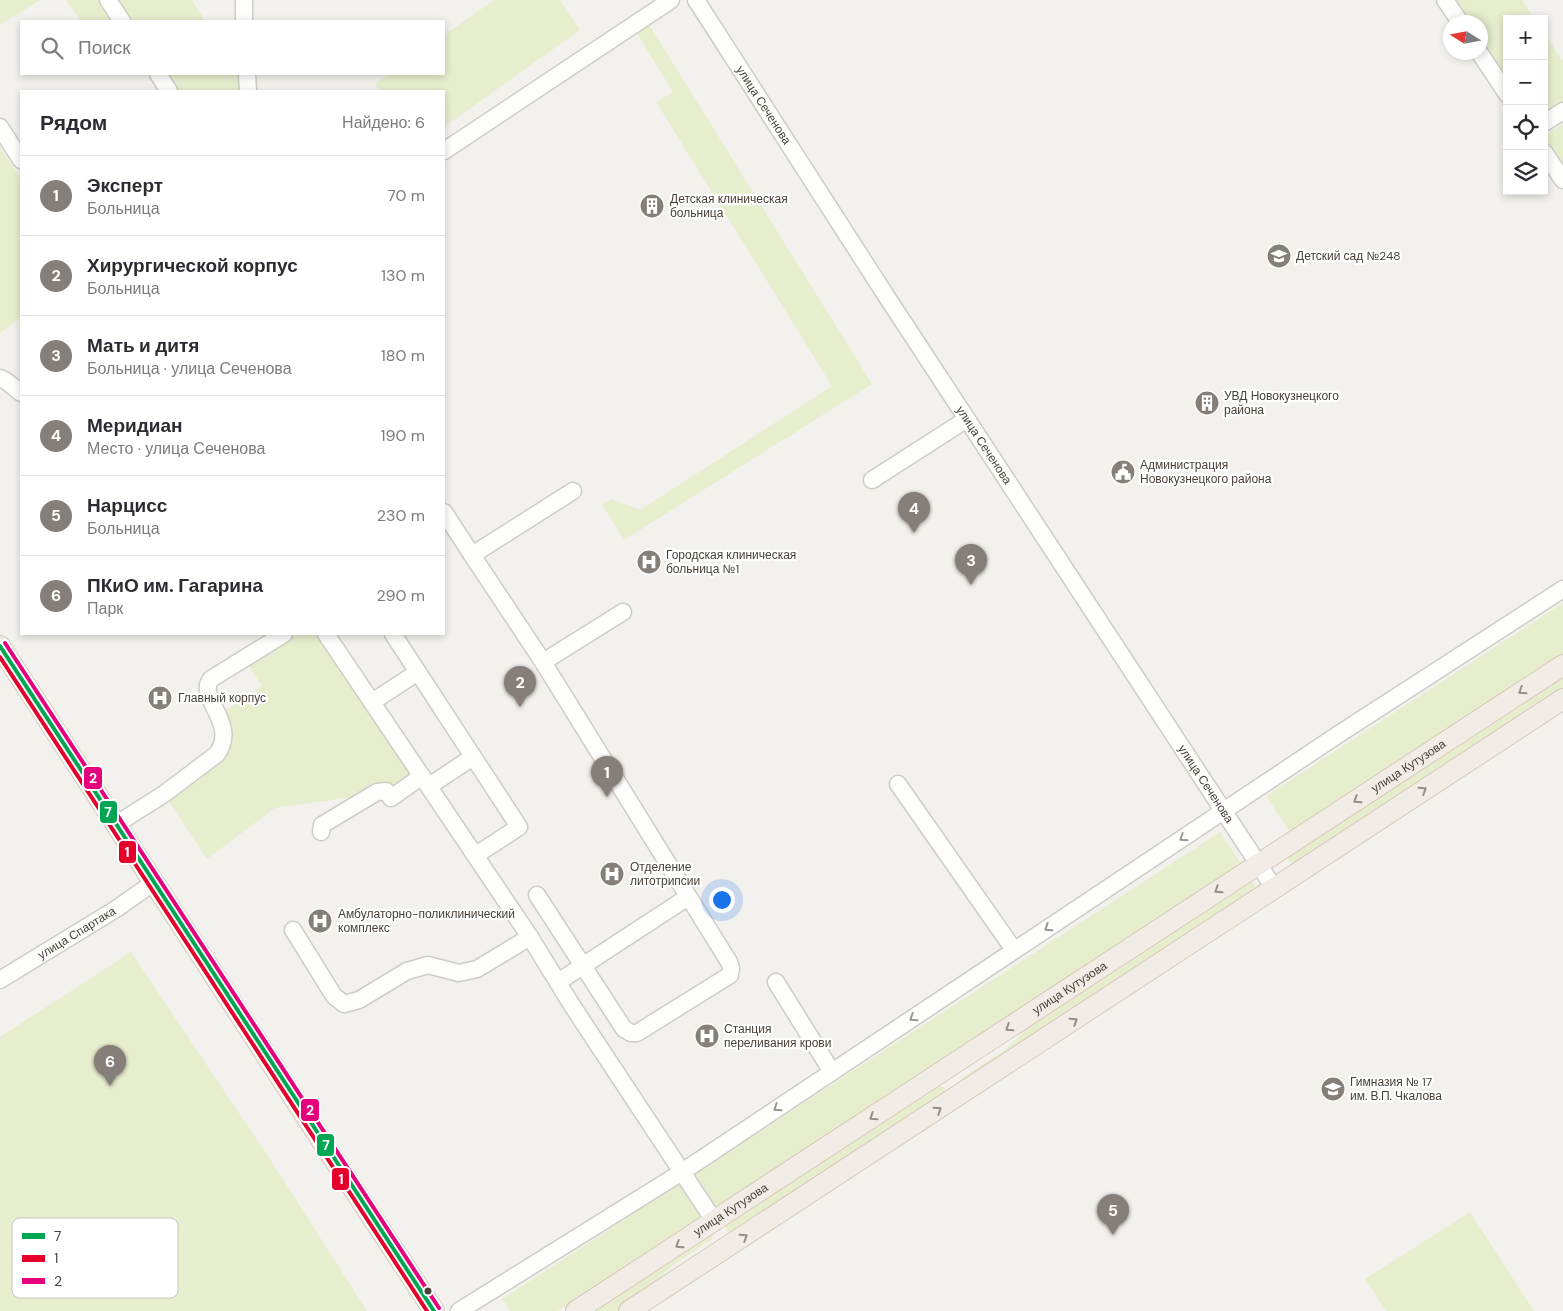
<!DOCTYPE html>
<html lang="ru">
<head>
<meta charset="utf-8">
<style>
  body { margin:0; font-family:"DM Sans",sans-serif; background:#f7f7f7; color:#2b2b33 }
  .controls { position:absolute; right:15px; top:15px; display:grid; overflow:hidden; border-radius:0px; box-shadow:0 2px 8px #0003 }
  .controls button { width:45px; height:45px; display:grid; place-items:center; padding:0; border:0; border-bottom:1px solid #e1e1e2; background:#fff; color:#2b2b33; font:25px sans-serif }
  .compass { position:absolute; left:1443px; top:15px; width:45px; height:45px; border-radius:50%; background:#fff; box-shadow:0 2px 8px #0003; rotate:281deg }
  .you { position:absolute; left:721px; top:899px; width:18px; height:18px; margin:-12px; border:4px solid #fff; border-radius:50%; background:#1a73e8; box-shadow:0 0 0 8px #1a73e833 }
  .badge { display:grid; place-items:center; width:32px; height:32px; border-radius:50%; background:#867e78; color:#fff; font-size:16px; font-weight:700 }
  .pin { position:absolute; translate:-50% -41px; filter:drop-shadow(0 1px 2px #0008) }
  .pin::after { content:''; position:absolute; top:26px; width:18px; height:15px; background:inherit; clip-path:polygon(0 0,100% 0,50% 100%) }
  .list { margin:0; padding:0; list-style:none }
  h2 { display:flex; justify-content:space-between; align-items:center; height:65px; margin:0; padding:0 20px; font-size:21px }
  h2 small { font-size:16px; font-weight:400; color:#7c7c81 }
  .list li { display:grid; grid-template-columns:32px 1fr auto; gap:15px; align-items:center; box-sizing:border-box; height:80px; padding:0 20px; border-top:1px solid #e1e1e2 }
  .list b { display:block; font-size:19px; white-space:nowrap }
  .list p { margin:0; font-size:16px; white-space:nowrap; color:#7c7c81 }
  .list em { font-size:16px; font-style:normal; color:#7c7c81 }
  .icon { flex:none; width:28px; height:28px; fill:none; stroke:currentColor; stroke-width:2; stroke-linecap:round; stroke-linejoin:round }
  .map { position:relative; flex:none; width:1563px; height:1311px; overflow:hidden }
  .search { position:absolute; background:#fff; box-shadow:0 2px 8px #0003; left:20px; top:20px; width:425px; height:55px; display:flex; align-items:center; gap:12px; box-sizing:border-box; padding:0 18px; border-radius:0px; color:#7c7c81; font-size:19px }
  .panel { position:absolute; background:#fff; box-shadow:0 2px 8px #0003; left:20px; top:90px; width:425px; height:545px; border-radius:0px }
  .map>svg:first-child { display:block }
</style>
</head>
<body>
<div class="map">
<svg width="1563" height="1311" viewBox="0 0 1563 1311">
  <rect width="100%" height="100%" fill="#f3f1ee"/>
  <!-- green -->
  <g fill="#e7eece">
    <path d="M0,0H40L0,25Z"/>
    <path d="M66,0H192L205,21H81Z"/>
    <path d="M494,0H560L580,30L444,127V91H380L375,84L389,74H444V35Z"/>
    <path d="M1454,0H1522L1535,19H1507V81L1481,41L1480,22H1469Z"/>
    <path d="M645,18L872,384L624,540L602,504L612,499L640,510L832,386L656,102L673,92L633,27Z"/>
    <path d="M1544,33L1563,61V106L1544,119Z"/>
    <path d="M165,74H238L249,91H175Z"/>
    <path d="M1563,124V167L1549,145L1547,138L1550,132Z"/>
    <path d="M0,147L21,180V318L0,333Z"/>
    <path d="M1563,603V654L1290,832L1266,796Z"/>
    <path d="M284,634H326L429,786L275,808L207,859L164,794L234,741L217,716L262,686L244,659Z"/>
    <path d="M1563,678V691L1293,866L1288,859L1289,855Z"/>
    <path d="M1220,832L1242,865L558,1311H510L502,1299Z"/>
    <path d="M1251,882L1255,883V887L1194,930L960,1083L961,1078L1005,1050L1036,1020Z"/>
    <path d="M131,952L270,1159L367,1311H0V1037Z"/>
    <path d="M937,1085L944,1087L948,1094L732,1234L729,1233L725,1226L727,1223Z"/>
    <path d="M1470,1212L1534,1311H1386L1365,1279Z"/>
    <path d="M711,1234L713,1235L712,1239L673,1265L642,1294L616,1311H595Z"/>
  </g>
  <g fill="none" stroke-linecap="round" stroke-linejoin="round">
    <defs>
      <g id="minor">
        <path d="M108,0L122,21"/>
        <path id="s1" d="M696,0L883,291L1274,888"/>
        <path d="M1445,0L1460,22"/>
        <path d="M244,21V0"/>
        <path d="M1479,52L1507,94"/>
        <path d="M158,74L169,91"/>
        <path d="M247,74L248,91"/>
        <path d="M1544,123L1563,111"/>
        <path d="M0,127L21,160"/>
        <path d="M444,151L671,0"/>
        <path d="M1544,152L1563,180"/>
        <path d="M0,378L6,381L21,393"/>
        <path d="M872,480L967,419"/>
        <path d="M444,512L472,555"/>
        <path d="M326,634L530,937L573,1007L715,1222"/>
        <path d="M393,634L519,827L476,855"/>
        <path d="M543,662L623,612"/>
        <path d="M372,702L418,672"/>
        <path d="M898,784L1014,950"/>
        <path d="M429,786L473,757"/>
        <path d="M115,825L164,794L217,754C239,723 196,698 211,679L284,634"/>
        <path d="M321,832L322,825L377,792L386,791L391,798L422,776"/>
        <path d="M537,895L624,1029L631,1033H637L730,975L731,968L729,962L543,662L472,555L573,491"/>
        <path d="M293,930L334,996L344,1004L359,1000L407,971L428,965L459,973L477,969L530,937"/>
        <path id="s2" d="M0,980L116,909L153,883"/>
        <path d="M558,982L688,897"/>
        <path d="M776,982L832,1072"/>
        <path d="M459,1311L682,1172L1339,734L1563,589"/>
      </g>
      <g id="major">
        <path d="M0,646L331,1155L434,1311"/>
        <path id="s3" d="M576,1311L1563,665"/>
        <path d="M629,1311L1563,699"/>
      </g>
    </defs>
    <!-- minor casing -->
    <use href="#minor" stroke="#cfccc8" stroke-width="19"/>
    <!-- major casing -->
    <use href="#major" stroke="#d6c9bb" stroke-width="22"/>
    <!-- minor -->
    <use href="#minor" stroke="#fdfdfc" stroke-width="16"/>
    <!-- major -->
    <use href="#major" stroke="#f2ece6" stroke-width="20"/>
    <defs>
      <path id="bus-1" d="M0,646L434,1311"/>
      <path id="bus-2" d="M0,657L427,1311"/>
      <path id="bus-3" d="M5,643L439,1308"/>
    </defs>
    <!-- bus-1 casing -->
    <use href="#bus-1" stroke="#fff" stroke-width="8"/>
    <!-- bus-2 casing -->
    <use href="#bus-2" stroke="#fff" stroke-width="8"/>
    <!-- bus-3 casing -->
    <use href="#bus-3" stroke="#fff" stroke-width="8"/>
    <!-- bus-1 -->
    <use href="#bus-1" stroke="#00a651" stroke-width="4"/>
    <!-- bus-2 -->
    <use href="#bus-2" stroke="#e4002b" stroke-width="4"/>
    <!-- bus-3 -->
    <use href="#bus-3" stroke="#e5007d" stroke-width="4"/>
  </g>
  <!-- one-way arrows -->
  <defs><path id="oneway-chevron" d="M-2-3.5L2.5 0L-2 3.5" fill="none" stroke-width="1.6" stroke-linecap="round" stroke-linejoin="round" transform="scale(1.25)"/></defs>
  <g stroke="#968d86">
    <use href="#oneway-chevron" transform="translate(1522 691) rotate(147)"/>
    <use href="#oneway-chevron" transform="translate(1423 790) rotate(-33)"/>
    <use href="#oneway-chevron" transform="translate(1357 800) rotate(147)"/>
    <use href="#oneway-chevron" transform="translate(1218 890) rotate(147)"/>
    <use href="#oneway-chevron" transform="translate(1074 1021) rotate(-33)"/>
    <use href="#oneway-chevron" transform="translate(1009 1028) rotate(147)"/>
    <use href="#oneway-chevron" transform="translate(938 1110) rotate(-33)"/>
    <use href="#oneway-chevron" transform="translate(873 1117) rotate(147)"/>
    <use href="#oneway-chevron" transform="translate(744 1237) rotate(-33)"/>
    <use href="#oneway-chevron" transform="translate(679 1245) rotate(147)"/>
  </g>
  <g stroke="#9b9590">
    <use href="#oneway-chevron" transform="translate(1183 838) rotate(146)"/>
    <use href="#oneway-chevron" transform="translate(1048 928) rotate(146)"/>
    <use href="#oneway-chevron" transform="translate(913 1018) rotate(146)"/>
    <use href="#oneway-chevron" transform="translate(777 1108) rotate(146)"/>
  </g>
  <!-- icons -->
  <defs>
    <symbol id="building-disc" viewBox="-11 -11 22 22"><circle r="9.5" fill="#867e78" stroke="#fff"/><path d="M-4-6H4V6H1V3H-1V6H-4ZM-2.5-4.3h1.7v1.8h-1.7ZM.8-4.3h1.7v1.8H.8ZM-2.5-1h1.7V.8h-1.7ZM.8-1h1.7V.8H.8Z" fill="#fff"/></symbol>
    <symbol id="school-disc" viewBox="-11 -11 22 22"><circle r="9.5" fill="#867e78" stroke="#fff"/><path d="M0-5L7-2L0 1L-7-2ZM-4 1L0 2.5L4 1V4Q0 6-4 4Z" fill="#fff"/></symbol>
    <symbol id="civic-disc" viewBox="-11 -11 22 22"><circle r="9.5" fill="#867e78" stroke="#fff"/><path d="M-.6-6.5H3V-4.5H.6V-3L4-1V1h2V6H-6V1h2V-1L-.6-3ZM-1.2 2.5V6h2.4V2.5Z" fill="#fff"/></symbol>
    <symbol id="hospital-disc" viewBox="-11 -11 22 22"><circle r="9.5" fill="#867e78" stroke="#fff"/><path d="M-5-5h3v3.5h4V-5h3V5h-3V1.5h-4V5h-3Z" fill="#fff"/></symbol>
  </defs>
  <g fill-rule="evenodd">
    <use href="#building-disc" x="638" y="192" width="28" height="28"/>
    <use href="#school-disc" x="1265" y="242" width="28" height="28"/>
    <use href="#building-disc" x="1193" y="389" width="28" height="28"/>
    <use href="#civic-disc" x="1109" y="458" width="28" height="28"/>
    <use href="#hospital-disc" x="635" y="548" width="28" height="28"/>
    <use href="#hospital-disc" x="146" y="684" width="28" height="28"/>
    <use href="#hospital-disc" x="598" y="860" width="28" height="28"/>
    <use href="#hospital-disc" x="306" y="907" width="28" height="28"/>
    <use href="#hospital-disc" x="693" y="1022" width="28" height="28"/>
    <use href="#school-disc" x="1319" y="1075" width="28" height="28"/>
  </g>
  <!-- markers -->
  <circle fill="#4b4038" stroke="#fff" stroke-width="2" cx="428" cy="1291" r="4.5"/>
  <g text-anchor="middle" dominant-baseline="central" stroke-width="4.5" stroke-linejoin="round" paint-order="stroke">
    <!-- street labels -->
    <g font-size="12" fill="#4b4038" stroke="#fff">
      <text stroke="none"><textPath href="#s1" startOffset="125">улица Сеченова</textPath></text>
      <text stroke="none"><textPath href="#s1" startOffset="530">улица Сеченова</textPath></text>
      <text stroke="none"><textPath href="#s3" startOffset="995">улица Кутузова</textPath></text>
      <text stroke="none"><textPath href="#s1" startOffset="935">улица Сеченова</textPath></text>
      <text stroke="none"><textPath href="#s2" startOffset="90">улица Спартака</textPath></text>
      <text stroke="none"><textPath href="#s3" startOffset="590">улица Кутузова</textPath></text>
      <text stroke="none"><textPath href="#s3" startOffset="185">улица Кутузова</textPath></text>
    </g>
    <!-- poi labels -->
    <g font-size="12" fill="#4b4038" stroke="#fff" text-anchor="start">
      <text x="670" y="199">Детская клиническая<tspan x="670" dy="14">больница</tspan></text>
      <text x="1296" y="256">Детский сад №248</text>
      <text x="1224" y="396">УВД Новокузнецкого<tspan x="1224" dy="14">района</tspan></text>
      <text x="1140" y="465">Администрация<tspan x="1140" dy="14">Новокузнецкого района</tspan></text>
      <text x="666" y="555">Городская клиническая<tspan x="666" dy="14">больница №1</tspan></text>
      <text x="178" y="698">Главный корпус</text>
      <text x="630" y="867">Отделение<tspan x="630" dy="14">литотрипсии</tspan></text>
      <text x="338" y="914">Амбулаторно-поликлинический<tspan x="338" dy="14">комплекс</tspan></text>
      <text x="724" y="1029">Станция<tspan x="724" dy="14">переливания крови</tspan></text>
      <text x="1350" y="1082">Гимназия № 17<tspan x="1350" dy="14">им. В.П. Чкалова</tspan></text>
    </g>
  </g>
  <!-- legend -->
  <rect x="12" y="1218" width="166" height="80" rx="8" fill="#fff" stroke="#c9c6c3" stroke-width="1"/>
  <rect x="22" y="1233" width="23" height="6" fill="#00a651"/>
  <rect x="22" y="1255" width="23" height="7" fill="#e4002b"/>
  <rect x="22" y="1278" width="23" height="6" fill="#e5007d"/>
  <g font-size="14" fill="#4b4038">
    <text x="54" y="1241">7</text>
    <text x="54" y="1263">1</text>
    <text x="54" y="1286">2</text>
  </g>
  <g stroke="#fff" stroke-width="2">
    <rect x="83" y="766" width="20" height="24" rx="5" fill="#e5007d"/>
    <rect x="99" y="800" width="19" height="24" rx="5" fill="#00a651"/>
    <rect x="118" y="840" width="19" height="24" rx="5" fill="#e4002b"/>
    <rect x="300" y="1098" width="20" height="24" rx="5" fill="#e5007d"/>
    <rect x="316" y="1133" width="19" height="24" rx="5" fill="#00a651"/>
    <rect x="331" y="1167" width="19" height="24" rx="5" fill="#e4002b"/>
  </g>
  <g font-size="14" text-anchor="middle" font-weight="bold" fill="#fff">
    <text x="93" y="783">2</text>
    <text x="108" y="817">7</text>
    <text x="127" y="857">1</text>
    <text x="310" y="1115">2</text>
    <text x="326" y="1150">7</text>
    <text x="341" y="1184">1</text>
  </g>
</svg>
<div class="controls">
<button>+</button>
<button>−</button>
<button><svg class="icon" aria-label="locate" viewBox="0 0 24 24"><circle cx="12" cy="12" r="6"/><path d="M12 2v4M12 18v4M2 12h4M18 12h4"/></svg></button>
<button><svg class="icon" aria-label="layers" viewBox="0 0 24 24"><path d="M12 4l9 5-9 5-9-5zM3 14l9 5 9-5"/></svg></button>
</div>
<svg class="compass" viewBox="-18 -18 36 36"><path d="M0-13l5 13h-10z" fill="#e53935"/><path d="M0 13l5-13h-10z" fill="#7c7c81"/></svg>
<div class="you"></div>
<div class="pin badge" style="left:607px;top:797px">1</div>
<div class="pin badge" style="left:520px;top:707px">2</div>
<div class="pin badge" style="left:971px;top:585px">3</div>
<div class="pin badge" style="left:914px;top:533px">4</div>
<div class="pin badge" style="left:1113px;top:1235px">5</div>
<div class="pin badge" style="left:110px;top:1086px">6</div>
<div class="search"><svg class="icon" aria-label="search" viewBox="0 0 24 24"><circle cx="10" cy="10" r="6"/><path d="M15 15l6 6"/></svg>Поиск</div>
<section class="panel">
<h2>Рядом<small>Найдено: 6</small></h2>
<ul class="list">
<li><span class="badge">1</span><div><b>Эксперт</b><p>Больница</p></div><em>70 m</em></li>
<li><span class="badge">2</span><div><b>Хирургической корпус</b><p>Больница</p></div><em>130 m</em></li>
<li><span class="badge">3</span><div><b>Мать и дитя</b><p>Больница · улица Сеченова</p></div><em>180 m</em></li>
<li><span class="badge">4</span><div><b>Меридиан</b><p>Место · улица Сеченова</p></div><em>190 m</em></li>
<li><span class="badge">5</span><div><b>Нарцисс</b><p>Больница</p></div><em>230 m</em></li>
<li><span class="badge">6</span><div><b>ПКиО им. Гагарина</b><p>Парк</p></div><em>290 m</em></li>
</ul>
</section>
</div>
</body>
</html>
